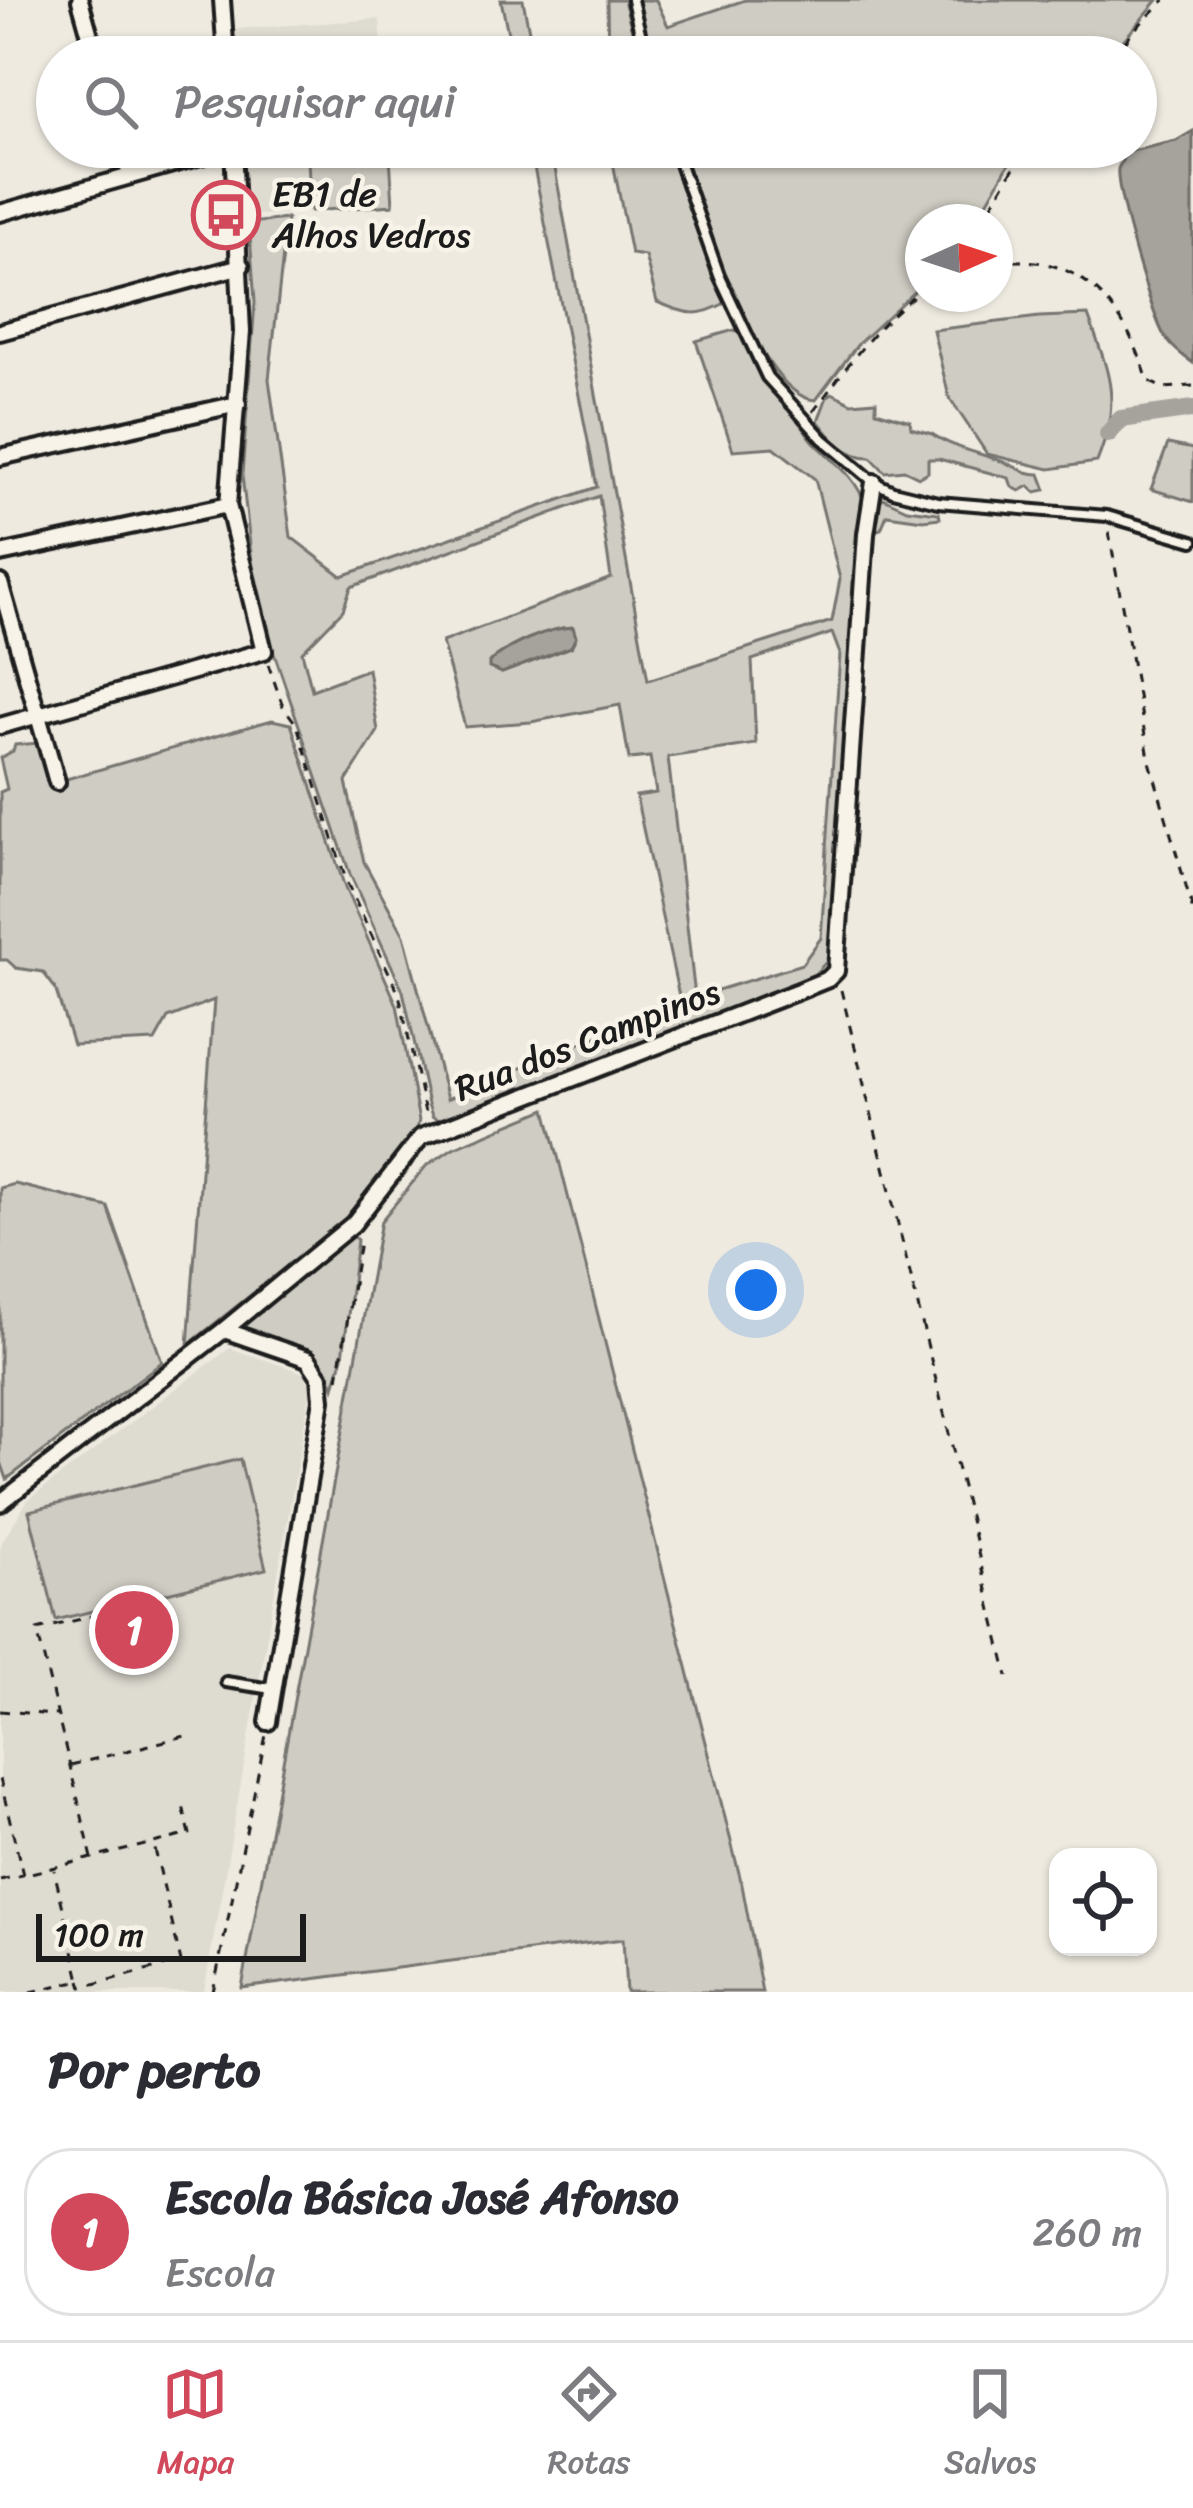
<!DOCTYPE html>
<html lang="pt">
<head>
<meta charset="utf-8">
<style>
  body { margin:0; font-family:Sriracha,sans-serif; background:#f2f2f3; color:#2b2b33 }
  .controls { position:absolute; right:36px; bottom:36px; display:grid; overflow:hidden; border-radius:24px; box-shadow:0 3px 9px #0004 }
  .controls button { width:108px; height:108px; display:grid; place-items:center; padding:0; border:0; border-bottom:3px solid #e1e1e2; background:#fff; color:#2b2b33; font:60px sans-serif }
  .compass { position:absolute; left:905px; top:204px; width:108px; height:108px; border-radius:50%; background:#fff; box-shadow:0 3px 9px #0004; rotate:87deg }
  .scale { position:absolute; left:36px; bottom:30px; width:270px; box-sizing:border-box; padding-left:12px; border:6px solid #1c1c1c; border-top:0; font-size:33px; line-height:42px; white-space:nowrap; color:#1c1c1c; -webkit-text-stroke:9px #f7f3e8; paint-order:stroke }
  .you { position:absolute; left:756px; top:1290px; width:42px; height:42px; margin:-30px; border:9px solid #fff; border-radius:50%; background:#1a73e8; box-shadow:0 0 0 18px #1a73e833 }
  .badge { display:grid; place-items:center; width:78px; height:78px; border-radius:50%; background:#d1495b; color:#fff; font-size:39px; font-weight:700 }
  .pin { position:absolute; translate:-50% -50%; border:6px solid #fff; box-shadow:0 3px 12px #0006 }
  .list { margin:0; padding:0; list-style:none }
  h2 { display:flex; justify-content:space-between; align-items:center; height:156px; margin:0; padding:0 48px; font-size:51px }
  h2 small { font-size:39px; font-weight:400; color:#7c7c81 }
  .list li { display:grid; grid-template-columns:78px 1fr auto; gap:36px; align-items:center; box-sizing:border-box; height:168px; margin:0 24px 24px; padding:0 24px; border:3px solid #e1e1e2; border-radius:48px }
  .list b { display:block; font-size:45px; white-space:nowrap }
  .list p { margin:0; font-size:39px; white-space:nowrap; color:#7c7c81 }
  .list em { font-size:39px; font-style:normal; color:#7c7c81 }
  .icon { flex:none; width:66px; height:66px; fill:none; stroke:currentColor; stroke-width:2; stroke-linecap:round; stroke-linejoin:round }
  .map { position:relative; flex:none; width:1193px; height:1992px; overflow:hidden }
  .search { position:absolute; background:#fff; box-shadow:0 3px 9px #0004; left:36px; right:36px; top:36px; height:132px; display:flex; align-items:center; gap:30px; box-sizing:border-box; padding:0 42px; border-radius:66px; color:#7c7c81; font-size:45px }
  .sheet { height:348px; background:#fff }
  nav { display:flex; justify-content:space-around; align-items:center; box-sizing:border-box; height:168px; border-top:3px solid #e1e1e2; background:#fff; font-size:33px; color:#7c7c81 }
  nav a { display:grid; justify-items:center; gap:6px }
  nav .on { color:#d1495b }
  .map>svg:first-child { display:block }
</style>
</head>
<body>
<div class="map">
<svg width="1193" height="1992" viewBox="0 0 1193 1992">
  <rect width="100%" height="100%" fill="#eeeae0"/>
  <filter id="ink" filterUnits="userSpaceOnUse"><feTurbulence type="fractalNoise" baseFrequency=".00833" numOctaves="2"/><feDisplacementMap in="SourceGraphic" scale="24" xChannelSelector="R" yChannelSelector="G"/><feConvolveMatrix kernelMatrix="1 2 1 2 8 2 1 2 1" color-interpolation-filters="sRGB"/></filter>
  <g filter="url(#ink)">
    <!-- built -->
    <g fill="#dedbd1">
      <path d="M380,19L383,57H237L235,29Z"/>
      <path d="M244,147H390L394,205L249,216Z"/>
      <path d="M230,1348L304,1373L311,1387L204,1992H0V1545L28,1500Z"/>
    </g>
    <!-- green -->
    <g fill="#cfccc3" stroke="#767470" stroke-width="3" fill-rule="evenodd">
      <path d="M501,0H523L534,57H513Z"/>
      <path d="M607,0H624L639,57H608Z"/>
      <path d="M638,0H656L668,26L745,0H1158L1109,57H652Z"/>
      <path d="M530,147H551L648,680L832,621L840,579L815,479L774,447L733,450L696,341L734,330L744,334C749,367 773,390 794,414C802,424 807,436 817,445C838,466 854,475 865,503L836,898L831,957L809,980L438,1120L432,1116L428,1104L403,991L350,874L272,647L254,580L242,475L255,302L249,223L287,219L269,379L291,537L342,576L597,487ZM599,496L611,578L442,642L465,727L531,722L620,705L629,759L650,757L656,793L636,796L680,1001L447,1099L404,935L364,862L346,782L378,731L368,669L312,690L302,652L343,610L351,587ZM562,628L571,647L502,673L497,655ZM832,633L840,654L821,938L802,964L695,997L668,757L756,744L752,660Z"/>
      <path d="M610,147H669L714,277L727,302C698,318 689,315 657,302L645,256L631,254Z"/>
      <path d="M682,147H1026L1010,162L976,222H923L921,285L858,344L816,400C756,397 697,198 682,147Z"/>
      <path d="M390,155L393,205L311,211L308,161Z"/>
      <path d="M1088,315C1110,376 1122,399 1097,462L1050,469L987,454L949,397L933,330L1039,317Z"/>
      <path d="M832,393L852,403L876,401V411L910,421L911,428L932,434C955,449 980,453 1004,462C1018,467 1023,474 1040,474L1046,490L1036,492L1029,486L1020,491L1012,487L1009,478L939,459H928V472L919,477L904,470L885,472L871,457C848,458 831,438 818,421L827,397Z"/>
      <path d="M1168,444L1193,449V502L1151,489Z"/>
      <path d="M883,498L907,509L939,513L940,518L923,520L887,515L881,529L874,531L870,530L875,505Z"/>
      <path d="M272,720L291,724L345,888L397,1005L419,1121L416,1131L347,1218L188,1345L214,1000L168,1018L155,1041L73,1045L55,988L43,972L16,968L7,960H0V792L7,789L0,758L13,751L15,745L39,743L61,785L66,779Z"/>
      <path d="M546,1109L742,1885L762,1992H626L623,1939L242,1988L381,1221L426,1166L453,1148Z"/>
      <path d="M15,1184L108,1207L162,1362L7,1479L0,1459V1188Z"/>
      <path d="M350,1233L357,1240L343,1357L334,1387C319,1347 277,1341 240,1327Z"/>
      <path d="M240,1459L266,1569L56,1620L29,1511Z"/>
    </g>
    <!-- water -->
    <g fill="#a6a39d" stroke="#6f6d69" stroke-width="3">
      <path d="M1193,131V363C1184,357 1172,347 1165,337C1153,318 1115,190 1118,169C1119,166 1125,155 1127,152L1176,141Z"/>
      <path d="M573,627L576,637L571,647L502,673L489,668V662C509,645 547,628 573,627Z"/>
    </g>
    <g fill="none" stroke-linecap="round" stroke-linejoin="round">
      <!-- canal -->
      <path stroke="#a6a39d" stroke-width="18" d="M1108,434L1121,419L1193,409"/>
      <defs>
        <g id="service">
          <path d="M632,0L646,57"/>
          <path d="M674,147L719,275L767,377L823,439L874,482L893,491L938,502L1107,516L1193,541"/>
          <path d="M226,1682L272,1689"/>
        </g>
        <g id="minor">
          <path d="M80,0L96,57"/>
          <path d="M222,0L226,57"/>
          <path d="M122,147L130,175"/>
          <path d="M0,213L233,147"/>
          <path d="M0,332L241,266"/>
          <path d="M0,457L238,404"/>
          <path d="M0,554L228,505"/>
          <path d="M0,583L57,782"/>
          <path d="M0,726L264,651L228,505L242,332L233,147"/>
          <path d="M224,1330L308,1359L320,1377L322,1400L268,1722"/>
          <path d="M0,1503L224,1330L353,1224L421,1137L801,990L828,979L836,971L866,534L874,482"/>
        </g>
      </defs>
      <!-- service casing -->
      <use href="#service" stroke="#1c1c1c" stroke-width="16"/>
      <!-- minor casing -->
      <use href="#minor" stroke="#1c1c1c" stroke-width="22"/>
      <!-- path -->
      <g stroke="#1c1c1c" stroke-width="3" stroke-dasharray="9 9" stroke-linecap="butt">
        <path d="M1115,57L1132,32L1165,0"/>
        <path d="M982,222L1019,159L1034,147"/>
        <path d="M995,263C1080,249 1126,308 1148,381L1163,388L1193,386"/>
        <path d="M813,412C848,366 875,324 923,289"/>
        <path d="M1109,532L1149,758L1193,911"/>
        <path d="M268,664L283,706L297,725L347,883L399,994L426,1117"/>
        <path d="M841,990L1008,1676"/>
        <path d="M338,1379L360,1241"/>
        <path d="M0,1711L57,1715"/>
        <path d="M71,1765L189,1735"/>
        <path d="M0,1779L23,1875L190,1834L182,1802"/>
        <path d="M92,1858L37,1630L153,1601"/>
        <path d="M0,1880L22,1875"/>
        <path d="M80,1980L82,1987L181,1962L154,1845"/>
        <path d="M31,1992L80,1980L54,1870"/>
        <path d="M213,1992L266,1735"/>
      </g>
      <!-- service -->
      <use href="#service" stroke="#f7f3e8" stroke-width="8"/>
      <!-- minor -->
      <use href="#minor" stroke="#f7f3e8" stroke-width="14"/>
    </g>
  </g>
  <!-- icons -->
  <defs>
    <symbol id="bus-ring" viewBox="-11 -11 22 22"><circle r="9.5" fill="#f7f3e8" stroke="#d1495b" stroke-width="1.5"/><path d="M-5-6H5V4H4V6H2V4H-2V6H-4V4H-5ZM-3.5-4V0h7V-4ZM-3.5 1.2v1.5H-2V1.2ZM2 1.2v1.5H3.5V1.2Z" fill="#d1495b"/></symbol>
  </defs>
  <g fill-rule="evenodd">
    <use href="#bus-ring" x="188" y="177" width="76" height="76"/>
  </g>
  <g text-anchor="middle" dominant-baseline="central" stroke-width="9" stroke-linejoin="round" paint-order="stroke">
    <!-- poi labels -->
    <g font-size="36" fill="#1c1c1c" stroke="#f7f3e8" text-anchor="start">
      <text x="272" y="194">EB1 de<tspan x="272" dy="41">Alhos Vedros</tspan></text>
    </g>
    <!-- street labels -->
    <g font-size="36" fill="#1c1c1c" stroke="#f7f3e8">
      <text transform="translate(587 1040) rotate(-21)">Rua dos Campinos</text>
    </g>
  </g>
</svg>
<div class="controls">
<button><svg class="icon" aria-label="locate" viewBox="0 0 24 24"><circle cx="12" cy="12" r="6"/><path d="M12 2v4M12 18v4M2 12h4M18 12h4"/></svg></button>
</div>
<svg class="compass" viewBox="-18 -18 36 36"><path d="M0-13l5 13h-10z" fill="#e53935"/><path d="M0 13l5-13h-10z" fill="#7c7c81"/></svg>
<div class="scale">100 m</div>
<div class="you"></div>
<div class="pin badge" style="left:134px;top:1630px">1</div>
<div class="search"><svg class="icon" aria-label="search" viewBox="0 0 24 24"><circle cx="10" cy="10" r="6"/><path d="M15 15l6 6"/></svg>Pesquisar aqui</div>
</div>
<section class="sheet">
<h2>Por perto<small></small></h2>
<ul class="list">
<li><span class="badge">1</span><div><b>Escola Básica José Afonso</b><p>Escola</p></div><em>260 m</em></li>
</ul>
</section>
<nav>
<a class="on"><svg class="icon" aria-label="map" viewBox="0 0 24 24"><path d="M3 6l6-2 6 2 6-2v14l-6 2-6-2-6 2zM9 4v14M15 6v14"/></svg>Mapa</a>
<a><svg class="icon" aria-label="directions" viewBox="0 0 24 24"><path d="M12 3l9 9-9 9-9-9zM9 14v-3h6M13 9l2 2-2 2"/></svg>Rotas</a>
<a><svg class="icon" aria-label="saved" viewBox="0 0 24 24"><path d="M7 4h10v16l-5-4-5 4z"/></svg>Salvos</a>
</nav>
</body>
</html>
